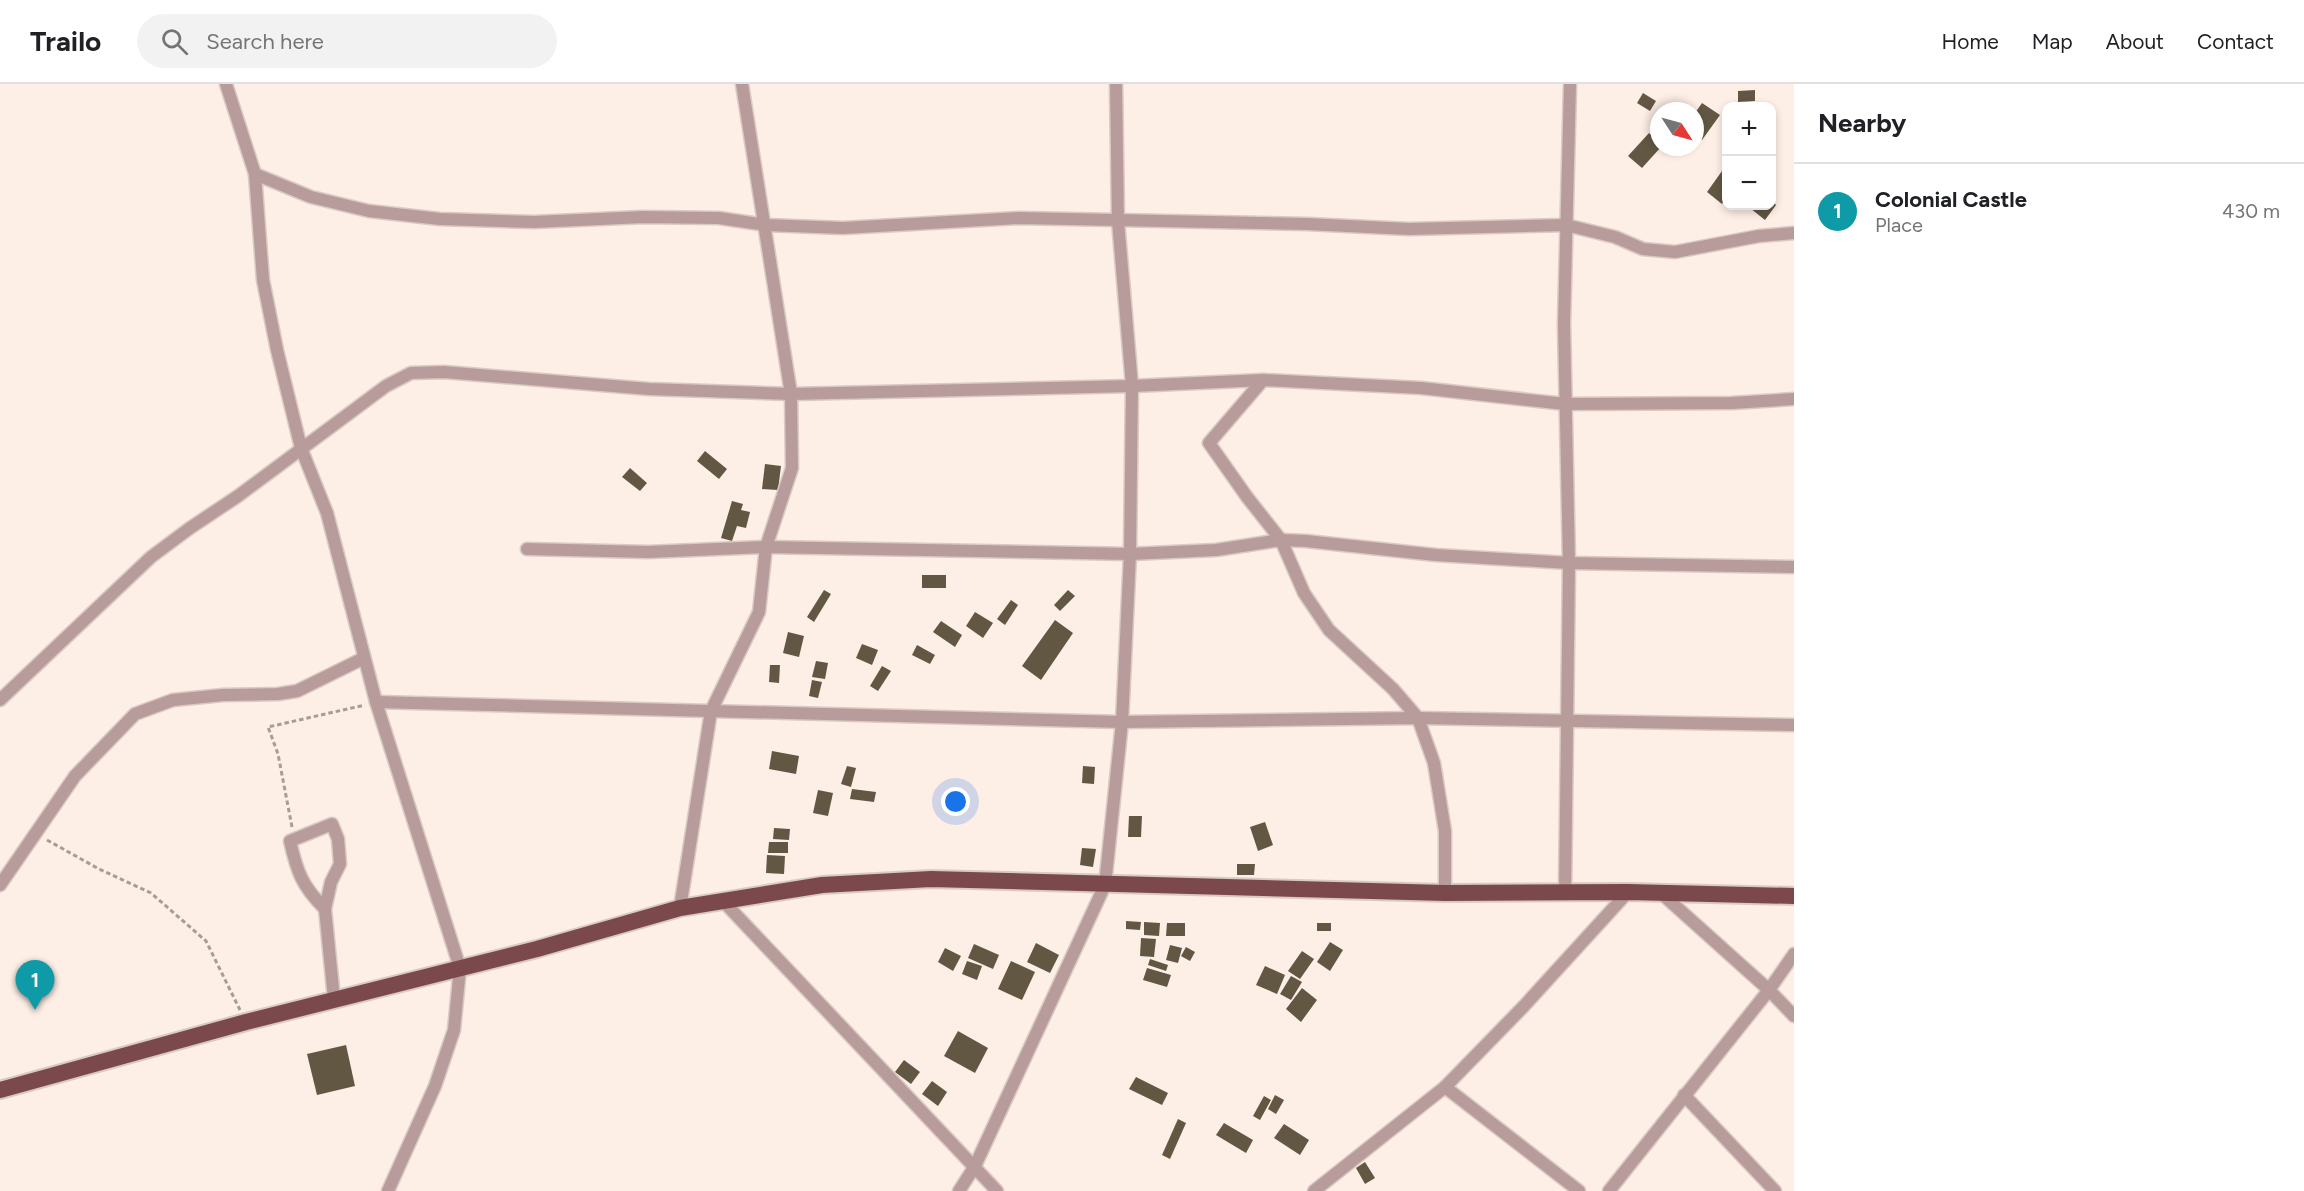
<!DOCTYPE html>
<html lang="en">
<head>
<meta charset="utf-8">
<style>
  body { margin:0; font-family:Figtree,sans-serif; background:#f2f2f2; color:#202124 }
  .controls { position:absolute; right:18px; top:18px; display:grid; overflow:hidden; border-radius:12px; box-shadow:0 3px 9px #0003 }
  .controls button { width:54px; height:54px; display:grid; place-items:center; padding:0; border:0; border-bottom:2px solid #e0e0e0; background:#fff; color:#202124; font:30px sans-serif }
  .compass { position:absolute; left:1650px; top:18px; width:54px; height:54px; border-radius:50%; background:#fff; box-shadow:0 3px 9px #0003; rotate:126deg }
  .you { position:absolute; left:956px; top:718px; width:21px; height:21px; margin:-15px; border:4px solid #fff; border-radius:50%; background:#1a73e8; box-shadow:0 0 0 9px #1a73e833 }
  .badge { display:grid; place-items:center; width:39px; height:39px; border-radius:50%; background:#236278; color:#fff; font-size:20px; font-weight:700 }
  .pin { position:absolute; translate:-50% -50px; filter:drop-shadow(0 2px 3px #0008) }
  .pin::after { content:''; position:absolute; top:32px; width:21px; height:18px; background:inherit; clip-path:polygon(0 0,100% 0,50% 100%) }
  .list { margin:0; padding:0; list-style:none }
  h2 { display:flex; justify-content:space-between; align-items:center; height:78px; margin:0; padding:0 24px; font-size:26px }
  h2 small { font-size:20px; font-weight:400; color:#757577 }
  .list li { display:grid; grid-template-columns:39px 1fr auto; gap:18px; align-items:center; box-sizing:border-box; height:96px; padding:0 24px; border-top:2px solid #e0e0e0 }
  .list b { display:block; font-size:22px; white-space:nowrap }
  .list p { margin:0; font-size:20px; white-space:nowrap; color:#757577 }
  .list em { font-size:20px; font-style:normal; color:#757577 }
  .icon { flex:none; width:33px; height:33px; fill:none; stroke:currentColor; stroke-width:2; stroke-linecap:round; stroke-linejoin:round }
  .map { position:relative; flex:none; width:1794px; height:1107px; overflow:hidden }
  header { display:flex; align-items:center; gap:36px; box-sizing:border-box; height:84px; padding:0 30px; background:#fff; border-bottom:2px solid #e0e0e0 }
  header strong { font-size:28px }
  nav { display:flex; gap:33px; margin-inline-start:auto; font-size:21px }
  .search { width:420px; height:54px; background:#f2f2f2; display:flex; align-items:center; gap:15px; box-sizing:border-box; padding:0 21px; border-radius:33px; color:#757577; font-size:22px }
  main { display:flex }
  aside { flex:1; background:#fff }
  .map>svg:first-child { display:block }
</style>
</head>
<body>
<header>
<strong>Trailo</strong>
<div class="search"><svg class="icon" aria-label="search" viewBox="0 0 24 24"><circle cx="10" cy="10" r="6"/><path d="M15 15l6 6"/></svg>Search here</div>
<nav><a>Home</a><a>Map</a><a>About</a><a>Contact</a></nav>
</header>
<main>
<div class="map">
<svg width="1794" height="1107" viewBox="0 0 1794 1107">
  <rect width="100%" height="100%" fill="#fdeee6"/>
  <!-- building -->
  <g fill="#615743">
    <path d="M1755,6V17L1738,18V7Z"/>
    <path d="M1643,9L1656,17L1650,27L1637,19Z"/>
    <path d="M1702,19L1720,31L1702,56L1695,51V29Z"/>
    <path d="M1649,49L1659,58L1661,63L1642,84L1628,72Z"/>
    <path d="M1722,87L1726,90V114L1722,120L1707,108Z"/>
    <path d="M1772,117L1776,121L1765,136L1750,124L1751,122H1772Z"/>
    <path d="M705,367L727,385L719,395L697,377Z"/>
    <path d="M765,380L781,382L778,406L762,405Z"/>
    <path d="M630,384L647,399L640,407L622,393Z"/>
    <path d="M732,417L743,420L741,426L750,428L746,444L737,442L732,457L721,454Z"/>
    <rect x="922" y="491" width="24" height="13"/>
    <path d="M824,506L831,510L814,538L807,533Z"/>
    <path d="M1068,506L1075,512L1060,527L1054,521Z"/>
    <path d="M1011,516L1018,521L1005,541L997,535Z"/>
    <path d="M975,528L993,539L983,554L966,542Z"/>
    <path d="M1055,536L1073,549L1041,596L1022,582Z"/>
    <path d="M941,537L962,551L955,563L933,548Z"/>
    <path d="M788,548L804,552L799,573L783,569Z"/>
    <path d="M862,560L878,566L872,581L856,574Z"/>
    <path d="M917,561L935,571L930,580L912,571Z"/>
    <path d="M816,577L828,579L825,595L812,593Z"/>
    <path d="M770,581H780L779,599L769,598Z"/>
    <path d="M882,582L891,587L878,607L870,602Z"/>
    <path d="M812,596L822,598L818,614L809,612Z"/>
    <path d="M772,667L799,672L796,690L769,685Z"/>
    <path d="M847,682L856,684L851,703L841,700Z"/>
    <path d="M1083,682L1095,683L1094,700L1082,699Z"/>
    <path d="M852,705L876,708L874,718L850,715Z"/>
    <path d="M818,706L833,709L828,732L813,729Z"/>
    <path d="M1129,732H1142L1141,753H1128Z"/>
    <path d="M1265,738L1273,761L1258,767L1250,743Z"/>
    <path d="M774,744L790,745L789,756L773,755Z"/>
    <path d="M769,758H788V769H768Z"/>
    <path d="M1082,764L1096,765L1093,783L1080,781Z"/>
    <path d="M767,771L785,772L784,790L766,789Z"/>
    <path d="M1237,780H1255L1254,791H1237Z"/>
    <path d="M1126,837L1141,838L1140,846L1126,845Z"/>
    <path d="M1144,838L1160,839L1159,852L1144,851Z"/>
    <path d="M1167,839H1185V852H1166Z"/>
    <rect x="1317" y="839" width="14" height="8"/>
    <path d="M1141,854L1156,855L1154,873L1140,872Z"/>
    <path d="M1330,858L1343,866L1330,887L1317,878Z"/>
    <path d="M1036,859L1059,871L1050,889L1027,878Z"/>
    <path d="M974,860L999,871L993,885L968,874Z"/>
    <path d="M1170,861L1182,864L1178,879L1166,876Z"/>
    <path d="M1186,863L1195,868L1190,877L1181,872Z"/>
    <path d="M945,864L961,872L953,887L938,878Z"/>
    <path d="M1302,867L1314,875L1300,895L1288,887Z"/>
    <path d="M1150,875L1168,881L1166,887L1148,881Z"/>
    <path d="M967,877L982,882L977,896L962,890Z"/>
    <path d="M1011,877L1035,888L1022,916L998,905Z"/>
    <path d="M1265,882L1285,891L1277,910L1256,901Z"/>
    <path d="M1147,884L1171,891L1167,903L1143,896Z"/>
    <path d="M1291,892L1302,898L1291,916L1280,910Z"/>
    <path d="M1302,904L1317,916L1301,938L1286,925Z"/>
    <path d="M958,947L988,964L975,989L944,972Z"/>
    <path d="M346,961L355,1002L317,1011L307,970Z"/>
    <path d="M904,976L920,988L911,1000L895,988Z"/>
    <path d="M1136,993L1168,1009L1162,1021L1129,1005Z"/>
    <path d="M932,997L947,1008L938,1022L922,1010Z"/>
    <path d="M1275,1011L1284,1016L1276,1030L1268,1025Z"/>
    <path d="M1264,1012L1271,1016L1260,1036L1253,1032Z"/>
    <path d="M1178,1035L1186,1039L1170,1075L1162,1071Z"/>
    <path d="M1224,1039L1253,1056L1246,1069L1216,1051Z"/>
    <path d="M1284,1040L1309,1056L1300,1071L1274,1054Z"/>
    <path d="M1365,1078L1375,1094L1365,1100L1356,1084Z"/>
  </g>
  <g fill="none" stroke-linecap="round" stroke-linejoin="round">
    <defs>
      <g id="minor">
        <path d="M226,0L255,90L263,196L277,266L301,364L327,429L376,618L460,884L454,946L435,1002L388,1107"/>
        <path d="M255,90L311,113L369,127L440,135L534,138L643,133L719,134L766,141L843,144L1020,134L1307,140L1409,145L1566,141L1615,153L1643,165L1675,168L1759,152L1794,149"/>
        <path d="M1263,296L1209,359L1247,413L1281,456L1304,509L1329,546L1393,605L1418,634L1434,679L1445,747V809"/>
        <path d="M527,465L648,468L766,463L1130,470L1216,466L1281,456L1306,457L1436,471L1569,479L1794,483"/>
        <path d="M0,616L151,473L190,444L238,412L386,302L411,289L444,288L649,305L791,310L1132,302L1263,296L1421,304L1565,320L1732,319L1794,315"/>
        <path d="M376,618L1122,638L1418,634L1794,641"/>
        <path d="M0,801L75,692L135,630L173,616L223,611L278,610L297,607L364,574"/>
        <path d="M1565,809L1569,479L1564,240L1570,0"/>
        <path d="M1662,810L1769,906L1794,932"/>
        <path d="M722,816L997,1107"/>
        <path d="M680,824L711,627L759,528L766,463L792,384L791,310L742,0"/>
        <path d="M325,825C302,802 297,788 290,757L332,740L338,755L340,780L331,798L325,825L334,915"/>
        <path d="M1445,1003L1579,1107"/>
        <path d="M1684,1011L1775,1107"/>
        <path d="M959,1107L975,1082L1105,801L1122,638L1130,470L1132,302L1118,137L1116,0"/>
        <path d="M1314,1107L1445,1003L1524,922L1628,808"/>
        <path d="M1609,1107L1769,906L1794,870"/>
      </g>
      <path id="trunk" d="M0,1006L246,938L537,865L680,824L822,801L931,795L1445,809L1628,808L1794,812"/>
    </defs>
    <!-- minor casing -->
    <use href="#minor" stroke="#d9cbc4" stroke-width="15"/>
    <!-- trunk casing -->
    <use href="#trunk" stroke="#d9cbc4" stroke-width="20"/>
    <!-- path -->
    <g stroke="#a89c95" stroke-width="3" stroke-dasharray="4.5 3" stroke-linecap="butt">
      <path d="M292,743L278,670L268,643L365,621"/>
      <path d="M47,756L99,785L151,809L206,857L240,926"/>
    </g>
    <!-- minor -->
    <use href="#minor" stroke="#b89c9c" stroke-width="12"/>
    <!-- trunk -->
    <use href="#trunk" stroke="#7b484b" stroke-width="16"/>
  </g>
</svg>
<div class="controls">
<button>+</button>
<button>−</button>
</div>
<svg class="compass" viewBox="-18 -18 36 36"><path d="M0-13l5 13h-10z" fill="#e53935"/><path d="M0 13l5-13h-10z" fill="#757577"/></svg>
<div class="you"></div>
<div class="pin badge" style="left:35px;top:926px;background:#0f9aa8">1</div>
</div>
<aside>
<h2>Nearby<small></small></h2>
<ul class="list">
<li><span class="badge" style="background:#0f9aa8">1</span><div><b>Colonial Castle</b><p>Place</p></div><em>430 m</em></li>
</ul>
</aside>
</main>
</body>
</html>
